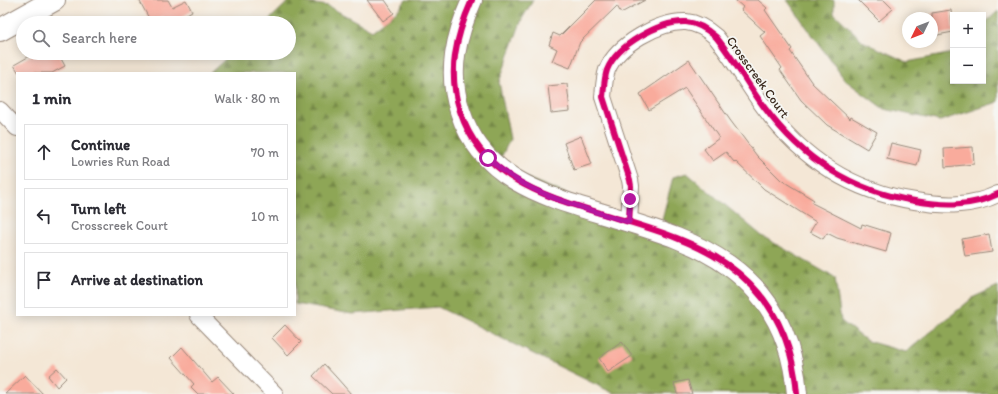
<!DOCTYPE html>
<html lang="en">
<head>
<meta charset="utf-8">
<style>
  body { margin:0; font-family:Itim,sans-serif; background:#f7f7f7; color:#2b2b33 }
  .controls { position:absolute; right:12px; top:12px; display:grid; overflow:hidden; border-radius:0px; box-shadow:0 2px 10px #0003 }
  .controls button { width:36px; height:36px; display:grid; place-items:center; padding:0; border:0; border-bottom:1px solid #e1e1e2; background:#fff; color:#2b2b33; font:20px sans-serif }
  .compass { position:absolute; left:902px; top:12px; width:36px; height:36px; border-radius:50%; background:#fff; box-shadow:0 2px 10px #0003; rotate:227deg }
  .stop { position:absolute; width:12px; height:12px; margin:-9px; border:3px solid #b5179e; border-radius:50%; background:#fff }
  .stop.end { background:#b5179e; border-color:#fff; box-shadow:0 1px 4px #0008 }
  .list { margin:0; padding:0; list-style:none }
  h2 { display:flex; justify-content:space-between; align-items:center; height:52px; margin:0; padding:0 16px; font-size:17px }
  h2 small { font-size:13px; font-weight:400; color:#7c7c81 }
  .list li { display:grid; grid-template-columns:26px 1fr auto; gap:12px; align-items:center; box-sizing:border-box; height:56px; margin:0 8px 8px; padding:0 8px; border:1px solid #e1e1e2; border-radius:0px }
  .list b { display:block; font-size:15px; white-space:nowrap }
  .list p { margin:0; font-size:13px; white-space:nowrap; color:#7c7c81 }
  .list em { font-size:13px; font-style:normal; color:#7c7c81 }
  .icon { flex:none; width:22px; height:22px; fill:none; stroke:currentColor; stroke-width:2; stroke-linecap:round; stroke-linejoin:round }
  .map { position:relative; flex:none; width:998px; height:394px; overflow:hidden }
  .search { position:absolute; background:#fff; box-shadow:0 2px 10px #0003; left:16px; top:16px; width:280px; height:44px; display:flex; align-items:center; gap:10px; box-sizing:border-box; padding:0 14px; border-radius:22px; color:#7c7c81; font-size:15px }
  .panel { position:absolute; background:#fff; box-shadow:0 2px 10px #0003; left:16px; top:72px; width:280px; height:244px; border-radius:0px }
  .map>svg:first-child { display:block }
</style>
</head>
<body>
<div class="map">
<svg width="998" height="394" viewBox="0 0 998 394">
  <defs>
    <pattern id="forest-firs" width="22" height="20" patternUnits="userSpaceOnUse"><rect width="22" height="20" fill="#8ea657"/><path d="M5 1l3.5 6h-7zM16 11l3.5 6h-7z" fill="#758747"/></pattern>
  </defs>
  <rect width="100%" height="100%" fill="#f6f6f2"/>
  <filter id="ink" filterUnits="userSpaceOnUse"><feTurbulence type="fractalNoise" baseFrequency=".025" numOctaves="2"/><feDisplacementMap in="SourceGraphic" scale="8" xChannelSelector="R" yChannelSelector="G"/><feConvolveMatrix kernelMatrix="1 2 1 2 8 2 1 2 1" color-interpolation-filters="sRGB"/></filter>
  <filter id="wash" filterUnits="userSpaceOnUse"><feTurbulence type="fractalNoise" baseFrequency=".012" numOctaves="4" result="noise"/><feDisplacementMap in="SourceGraphic" scale="16" xChannelSelector="R" yChannelSelector="G"/><feGaussianBlur stdDeviation="0.9" result="paint"/><feColorMatrix in="noise" values="0 0 0 0 0 0 0 0 0 0 0 0 0 0 0 0 0 1.4 0 .05"/><feComposite in="paint" operator="in"/></filter>
  <g filter="url(#wash)">
    <rect width="100%" height="100%" fill="#f4e7d6"/>
    <!-- forest -->
    <g fill="url(#forest-firs)" stroke="#64683a">
      <path d="M290,0L328,6L372,30L399,9L406,0H533L522,19L499,82L510,139L497,166L659,231L673,177L687,173L762,236L835,278L841,321L867,341L906,352L974,297L998,286V394L613,393L438,307L352,314L295,304V73H210L232,53H289V23H266Z"/>
      <path d="M787,0H834V13L864,42L907,62L953,53V81H983V25L998,11V101L995,103L940,121L884,109L845,80Z"/>
    </g>
    <g id="blocks">
      <!-- building -->
      <g fill="#f9ab9c">
        <path d="M139,0H168L172,7L186,0L192,11L171,23H167L163,16L151,22Z"/>
        <path d="M367,0H385L394,13L383,21Z"/>
        <path d="M596,0H645L621,13L617,6L580,42L570,68L552,61L557,49L549,45L553,33L560,36Z"/>
        <path d="M735,0H758L767,8L765,10L792,49L790,51L812,83L850,119L851,117L877,132L867,149L827,125L801,100L780,70L782,68L760,36L765,32L741,10L743,7Z"/>
        <path d="M858,0H884L893,9L879,21Z"/>
        <path d="M951,10L953,32L932,36V13Z"/>
        <path d="M35,53H58L65,66L52,73H19L14,65Z"/>
        <path d="M689,60L730,120L757,156L781,180L814,200L812,203L861,228L862,224L891,233L886,252L837,238L827,233L823,239L810,232L816,222L764,189L735,161L734,162L726,152L713,161L704,149L719,138L685,88L649,110L640,94Z"/>
        <path d="M567,84L570,111L551,113L548,86Z"/>
        <path d="M581,136L592,164L574,170L564,143Z"/>
        <path d="M891,143L921,150L917,166L887,159Z"/>
        <path d="M973,147L974,164L945,167L944,149Z"/>
        <path d="M989,234L992,252L965,256L962,239Z"/>
        <path d="M285,325L301,342L288,355L272,338Z"/>
        <path d="M622,342L632,356L608,372L599,358Z"/>
        <path d="M182,347L212,382L218,377L234,394H198L191,387L194,384L171,358Z"/>
        <path d="M324,364L336,377L351,394H332L313,376Z"/>
        <path d="M57,368L66,378L57,387L48,376Z"/>
        <path d="M25,375L43,394H5Z"/>
        <path d="M688,380L692,394H677L674,383Z"/>
      </g>
    </g>
  </g>
  <g filter="url(#ink)">
    <use href="#blocks" fill-opacity="0" stroke="#98887a" stroke-width="1"/>
    <g fill="none" stroke-linecap="round" stroke-linejoin="round">
      <defs>
        <g id="minor">
          <path d="M0,110L17,128"/>
          <path d="M629,222L631,186L630,180L603,97C604,88 604,79 607,70C617,45 659,21 686,22C698,23 707,29 716,37C734,59 747,84 764,107C802,159 851,191 915,201C944,206 971,207 998,194"/>
          <path d="M198,315L275,394"/>
        </g>
        <path id="tertiary" d="M472,0C456,36 447,72 460,111C481,177 541,195 600,213C644,227 690,238 728,265C773,297 793,341 797,394"/>
        <path id="primary" d="M0,30L54,0"/>
      </defs>
      <!-- minor casing -->
      <use href="#minor" stroke="#98887a" stroke-width="18"/>
      <!-- tertiary casing -->
      <use href="#tertiary" stroke="#98887a" stroke-width="22"/>
      <!-- primary casing -->
      <use href="#primary" stroke="#98887a" stroke-width="24"/>
      <!-- minor -->
      <use href="#minor" stroke="#fff" stroke-width="16"/>
      <!-- tertiary -->
      <use href="#tertiary" stroke="#fff" stroke-width="20"/>
      <!-- primary -->
      <use href="#primary" stroke="#fff" stroke-width="22"/>
      <defs>
        <g id="cycleway">
          <path d="M472,0C456,36 447,72 460,111C481,177 541,195 600,213C644,227 690,238 728,265C773,297 793,341 797,394"/>
          <path d="M629,222L631,186L630,180L603,97C604,88 604,79 607,70C617,45 659,21 686,22C698,23 707,29 716,37C734,59 747,84 764,107C802,159 851,191 915,201C944,206 971,207 998,194"/>
        </g>
      </defs>
      <!-- cycleway casing -->
      <use href="#cycleway" stroke="#f6f6f2" stroke-width="8"/>
      <!-- cycleway -->
      <use href="#cycleway" stroke="#d6006c" stroke-width="6"/>
    </g>
  </g>
  <g fill="none" stroke-linecap="round" stroke-linejoin="round" filter="url(#ink)">
    <!-- route -->
    <path stroke="#b5179e" stroke-width="5" d="M488,158C527,195 578,206 629,222L630,199"/>
  </g>
  <g text-anchor="middle" dominant-baseline="central" stroke-width="3.5" stroke-linejoin="round" paint-order="stroke">
    <!-- street labels -->
    <g font-size="13" fill="#3b2a1e" stroke="#f6f6f2">
      <text transform="translate(758 77) rotate(54)">Crosscreek Court</text>
    </g>
  </g>
</svg>
<div class="controls">
<button>+</button>
<button>−</button>
</div>
<svg class="compass" viewBox="-18 -18 36 36"><path d="M0-13l5 13h-10z" fill="#e53935"/><path d="M0 13l5-13h-10z" fill="#7c7c81"/></svg>
<div class="stop" style="left:488px;top:158px"></div>
<div class="stop end" style="left:630px;top:199px"></div>
<div class="search"><svg class="icon" aria-label="search" viewBox="0 0 24 24"><circle cx="10" cy="10" r="6"/><path d="M15 15l6 6"/></svg>Search here</div>
<section class="panel">
<h2>1 min<small>Walk · 80 m</small></h2>
<ul class="list">
<li><svg class="icon" aria-label="ahead" viewBox="0 0 24 24"><path d="M12 20V5M6 11l6-6 6 6"/></svg><div><b>Continue</b><p>Lowries Run Road</p></div><em>70 m</em></li>
<li><svg class="icon" aria-label="left" viewBox="0 0 24 24"><path d="M17 20v-9H6M10 6l-5 5 5 5"/></svg><div><b>Turn left</b><p>Crosscreek Court</p></div><em>10 m</em></li>
<li><svg class="icon" aria-label="arrive" viewBox="0 0 24 24"><path d="M6 21V4h12l-3 4 3 4H6"/></svg><div><b>Arrive at destination</b></div></li>
</ul>
</section>
</div>
</body>
</html>
